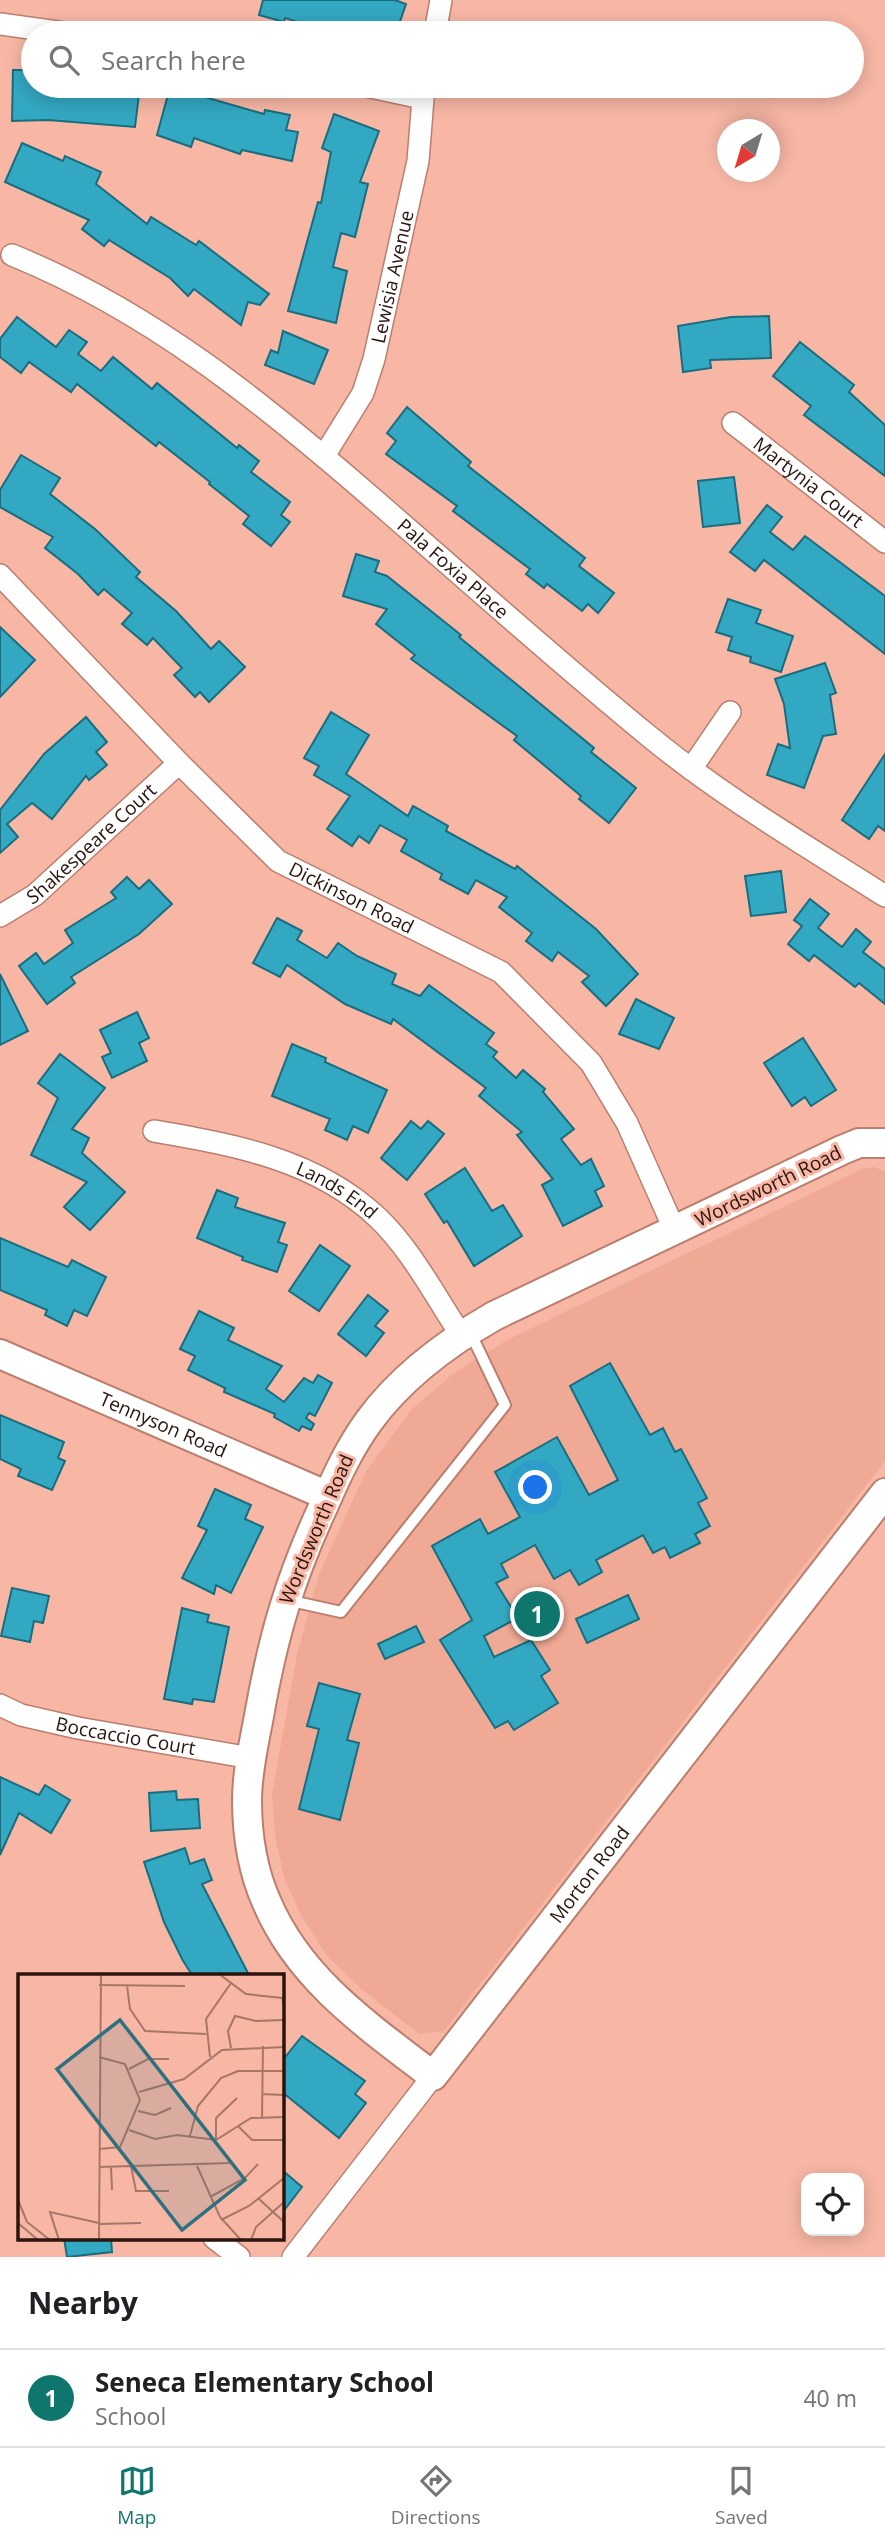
<!DOCTYPE html>
<html lang="en">
<head>
<meta charset="utf-8">
<style>
  body { margin:0; font-family:"Open Sans",sans-serif; background:#f6f6f6; color:#202124 }
  .controls { position:absolute; right:21px; bottom:21px; display:grid; overflow:hidden; border-radius:14px; box-shadow:0 4px 18px #0003 }
  .controls button { width:63px; height:63px; display:grid; place-items:center; padding:0; border:0; border-bottom:2px solid #e0e0e0; background:#fff; color:#202124; font:35px sans-serif }
  .compass { position:absolute; left:717px; top:119px; width:63px; height:63px; border-radius:50%; background:#fff; box-shadow:0 4px 18px #0003; rotate:218deg }
  .you { position:absolute; left:536px; top:1488px; width:24px; height:24px; margin:-18px; border:5px solid #fff; border-radius:50%; background:#1a73e8; box-shadow:0 0 0 10px #1a73e833 }
  .badge { display:grid; place-items:center; width:46px; height:46px; border-radius:50%; background:#0f766e; color:#fff; font-size:23px; font-weight:700 }
  .pin { position:absolute; translate:-50% -50%; border:4px solid #fff; box-shadow:0 2px 7px #0006 }
  .list { margin:0; padding:0; list-style:none }
  h2 { display:flex; justify-content:space-between; align-items:center; height:91px; margin:0; padding:0 28px; font-size:30px }
  h2 small { font-size:23px; font-weight:400; color:#757577 }
  .list li { display:grid; grid-template-columns:46px 1fr auto; gap:21px; align-items:center; box-sizing:border-box; height:98px; padding:0 28px; border-top:2px solid #e0e0e0 }
  .list b { display:block; font-size:26px; white-space:nowrap }
  .list p { margin:0; font-size:23px; white-space:nowrap; color:#757577 }
  .list em { font-size:23px; font-style:normal; color:#757577 }
  .icon { flex:none; width:38px; height:38px; fill:none; stroke:currentColor; stroke-width:2; stroke-linecap:round; stroke-linejoin:round }
  .map { position:relative; flex:none; width:885px; height:2257px; overflow:hidden }
  .search { position:absolute; background:#fff; box-shadow:0 4px 18px #0003; left:21px; right:21px; top:21px; height:77px; display:flex; align-items:center; gap:18px; box-sizing:border-box; padding:0 24px; border-radius:38px; color:#757577; font-size:26px }
  .sheet { height:189px; background:#fff }
  nav { display:flex; justify-content:space-around; align-items:center; box-sizing:border-box; height:98px; border-top:2px solid #e0e0e0; background:#fff; font-size:19px; color:#757577 }
  nav a { display:grid; justify-items:center; gap:4px }
  nav .on { color:#0f766e }
  .map>svg:first-child { display:block }
</style>
</head>
<body>
<div class="map">
<svg width="885" height="2257" viewBox="0 0 885 2257">
  <rect width="100%" height="100%" fill="#f8b7a5"/>
  <!-- built -->
  <path fill="#f0a995" d="M874,1167L885,1171V1461L444,2031L419,2034L360,1988L327,1956L302,1917L285,1880L276,1842L272,1794L297,1654L319,1574L366,1471L411,1410L454,1373L509,1339L862,1169Z"/>
  <!-- building -->
  <g fill="#33a8c2" stroke="#196d7e" stroke-width="2">
    <path d="M263,0H395L406,4L396,33H361L335,24L332,33L285,18L284,22L259,15Z"/>
    <path d="M13,70H33V86H140L135,127L48,120L12,121Z"/>
    <path d="M170,87L264,114L265,110L290,115L286,130L298,132L292,161L242,150L240,154L194,138L191,147L157,135Z"/>
    <path d="M334,114L379,131L360,182L368,184L355,237L341,233L333,267L347,271L336,323L288,311L318,202L321,203L331,152L322,148Z"/>
    <path d="M22,143L63,161L65,156L101,172L96,184L147,224L151,217L196,245L199,241L269,294L260,305L248,302L241,325L194,289L188,296L170,278L109,240L104,246L82,229L89,220L5,182Z"/>
    <path d="M769,316L771,358L710,360L711,368L683,372L678,326L731,317Z"/>
    <path d="M17,317L56,347L69,330L87,342L78,354L101,371L113,357L152,389L157,383L237,448L239,445L259,461L251,472L290,502L281,515L290,522L271,546L243,524L249,516L209,484L210,482L159,442L156,446L77,384L71,392L29,362L21,373L0,357V339Z"/>
    <path d="M283,331L328,350L314,384L265,365L271,350L278,353Z"/>
    <path d="M800,342L854,385L849,392L885,425V476L804,415L811,406L773,376Z"/>
    <path d="M407,407L471,462L468,466L585,558L579,566L614,593L598,613L588,604L582,611L547,584L544,588L526,574L530,569L453,511L457,506L386,454L396,441L387,433Z"/>
    <path d="M21,455L60,478L50,494L95,529L140,572L136,577L176,611L211,649L219,641L245,667L209,702L200,692L195,697L174,675L182,668L153,638L147,645L122,624L132,613L104,589L98,595L78,574L45,548L53,537L0,507V490Z"/>
    <path d="M734,477L740,523L703,527L698,481Z"/>
    <path d="M767,505L782,517L770,532L793,550L805,536L885,596V654L764,560L755,571L730,552Z"/>
    <path d="M356,554L379,561L375,572L387,576L461,635L459,637L594,748L591,752L636,788L609,823L579,799L581,796L514,740L517,736L411,659L415,655L376,624L387,609L343,596Z"/>
    <path d="M728,599L761,610L756,623L793,636L781,672L750,662L751,657L728,650L732,637L716,632Z"/>
    <path d="M0,627L35,660L0,697Z"/>
    <path d="M825,663L836,693L830,695L836,734L823,736L804,788L767,775L778,744L790,748L784,704L775,679Z"/>
    <path d="M331,712L369,735L346,774L408,816L413,806L448,826L446,831L515,869L517,866L596,929L638,974L606,1006L582,982L589,976L558,952L552,961L526,941L532,933L499,907L507,897L476,880L468,894L440,879L442,874L401,851L407,840L380,825L369,843L359,836L352,846L327,829L350,796L314,775L319,766L304,758Z"/>
    <path d="M86,717L107,742L96,752L107,765L89,780L86,776L52,819L32,803L7,824L18,837L0,853V810L44,754Z"/>
    <path d="M885,754V831L878,826L869,839L842,820Z"/>
    <path d="M781,871L786,912L751,916L745,876Z"/>
    <path d="M127,877L139,889L149,880L172,904L139,934L71,977L75,983L47,1004L19,966L36,953L44,964L73,943L65,930L116,898L111,892Z"/>
    <path d="M810,899L829,914L818,928L842,947L856,929L871,942L863,952L885,969V1004L859,983L855,987L814,955L809,961L788,944L802,926L794,920Z"/>
    <path d="M277,918L302,931L297,940L327,958L338,943L357,956L396,974L392,984L420,996L429,985L494,1033L486,1044L497,1052L493,1057L516,1078L523,1070L545,1089L543,1092L574,1129L561,1139L581,1165L591,1159L604,1186L595,1191L602,1206L563,1226L542,1185L553,1179L517,1135L522,1132L479,1096L486,1088L393,1019L391,1024L345,1004L287,965L280,977L253,963Z"/>
    <path d="M0,974L28,1031L0,1045Z"/>
    <path d="M636,999L674,1018L659,1049L619,1034Z"/>
    <path d="M137,1012L149,1038L139,1043L147,1061L112,1078L102,1057L111,1053L100,1030Z"/>
    <path d="M803,1038L836,1090L811,1106L805,1097L792,1106L764,1063Z"/>
    <path d="M292,1044L326,1058L325,1062L387,1090L368,1133L353,1126L347,1140L325,1130L330,1119L272,1096Z"/>
    <path d="M60,1054L105,1088L72,1129L89,1138L82,1153L125,1192L90,1230L64,1207L87,1182L31,1155L58,1098L38,1083Z"/>
    <path d="M411,1121L421,1129L428,1121L444,1134L407,1180L381,1158Z"/>
    <path d="M465,1168L492,1211L503,1205L522,1236L474,1266L447,1221L444,1223L425,1194Z"/>
    <path d="M217,1190L238,1198L235,1207L285,1223L278,1242L287,1245L277,1272L242,1260L243,1257L197,1238Z"/>
    <path d="M0,1238L68,1267L72,1260L106,1277L87,1316L74,1310L67,1326L45,1315L47,1310L0,1290Z"/>
    <path d="M320,1245L350,1266L319,1311L289,1291Z"/>
    <path d="M368,1295L388,1311L375,1326L384,1333L366,1356L338,1334Z"/>
    <path d="M199,1311L234,1328L228,1340L282,1366L266,1389L284,1402L304,1378L313,1383L318,1375L332,1383L315,1416L309,1413L306,1418L314,1424L311,1430L302,1426L299,1431L274,1417L275,1414L224,1392L225,1388L188,1370L195,1356L180,1349Z"/>
    <path d="M610,1363L650,1435L663,1428L675,1452L681,1449L707,1498L698,1503L710,1526L695,1534L700,1543L670,1558L665,1547L653,1553L643,1535L596,1560L602,1572L579,1585L570,1570L554,1579L535,1545L501,1564L508,1577L496,1583L518,1618L484,1636L494,1657L531,1640L550,1670L541,1676L558,1703L514,1730L508,1721L495,1728L440,1640L472,1620L432,1546L480,1519L488,1534L520,1517L495,1472L557,1437L589,1495L618,1480L570,1386Z"/>
    <path d="M0,1415L64,1442L58,1458L65,1461L52,1490L18,1476L21,1469L0,1459Z"/>
    <path d="M215,1489L251,1505L245,1519L263,1527L231,1593L216,1585L214,1594L182,1578L207,1530L198,1526Z"/>
    <path d="M12,1588L49,1596L43,1623L34,1621L30,1642L1,1636Z"/>
    <path d="M628,1595L639,1619L587,1643L576,1619Z"/>
    <path d="M182,1608L209,1615L207,1622L229,1627L214,1702L193,1699L192,1704L164,1699Z"/>
    <path d="M416,1626L424,1642L385,1659L378,1644Z"/>
    <path d="M319,1683L360,1694L347,1740L359,1743L340,1820L299,1809L319,1729L307,1726Z"/>
    <path d="M0,1777L39,1795L45,1785L70,1800L51,1833L19,1813L0,1855Z"/>
    <path d="M176,1791L177,1800L198,1799L200,1828L151,1831L149,1793Z"/>
    <path d="M185,1848L190,1864L204,1859L212,1880L202,1884L249,1975H192L182,1959L164,1922L144,1862Z"/>
    <path d="M302,2036L365,2081L355,2094L366,2103L339,2138L282,2092V2061Z"/>
    <path d="M282,2170L302,2187L282,2213Z"/>
    <path d="M64,2238H111L112,2252L67,2257Z"/>
  </g>
  <g fill="none" stroke-linecap="round" stroke-linejoin="round">
    <defs>
      <path id="service" d="M287,1600L341,1612L505,1405L470,1332"/>
      <g id="minor">
        <path d="M0,24L65,33"/>
        <path d="M435,33L441,0"/>
        <path d="M366,86L422,98"/>
        <path id="s1" d="M12,255C152,312 264,404 377,502C467,580 557,661 650,737C723,797 805,845 885,896"/>
        <path id="s2" d="M733,423L885,542"/>
        <path id="s3" d="M324,456L363,393L374,359L418,161L424,86"/>
        <path id="s4" d="M0,575L179,763L278,861L501,972L591,1063L627,1123L675,1231"/>
        <path d="M691,769L730,712"/>
        <path id="s5" d="M0,916L35,895L179,763"/>
        <path id="s6" d="M154,1131C234,1145 315,1159 377,1217C411,1249 435,1296 461,1335"/>
        <path id="s7" d="M0,1705L21,1715L78,1728L251,1758"/>
        <path d="M214,2238L239,2257"/>
        <path d="M293,2257L433,2076"/>
      </g>
      <g id="tertiary">
        <path id="s8" d="M885,1143H859L842,1150L494,1316C447,1343 401,1377 369,1421C350,1447 337,1475 324,1505C290,1578 273,1636 259,1716C254,1743 247,1772 247,1800C247,1834 253,1872 267,1903C300,1980 368,2026 433,2076L885,1493"/>
        <path id="s9" d="M0,1354L328,1496"/>
      </g>
    </defs>
    <!-- service casing -->
    <use href="#service" stroke="#bb7e6d" stroke-width="14"/>
    <!-- minor casing -->
    <use href="#minor" stroke="#bb7e6d" stroke-width="24"/>
    <!-- tertiary casing -->
    <use href="#tertiary" stroke="#bb7e6d" stroke-width="32"/>
    <!-- service -->
    <use href="#service" stroke="#fff" stroke-width="10"/>
    <!-- minor -->
    <use href="#minor" stroke="#fff" stroke-width="21"/>
    <!-- tertiary -->
    <use href="#tertiary" stroke="#fff" stroke-width="28"/>
  </g>
  <g text-anchor="middle" dominant-baseline="central" stroke-width="6" stroke-linejoin="round" paint-order="stroke">
    <!-- street labels -->
    <g font-size="19" fill="#2b140e" stroke="#f8b7a5">
      <text stroke="none"><textPath href="#s3" startOffset="194">Lewisia Avenue</textPath></text>
      <text stroke="none"><textPath href="#s2" startOffset="96">Martynia Court</textPath></text>
      <text stroke="none"><textPath href="#s1" startOffset="544">Pala Foxia Place</textPath></text>
      <text stroke="none"><textPath href="#s5" startOffset="117">Shakespeare Court</textPath></text>
      <text stroke="none"><textPath href="#s4" startOffset="481">Dickinson Road</textPath></text>
      <text transform="translate(768 1186) rotate(-26)">Wordsworth Road</text>
      <text stroke="none"><textPath href="#s6" startOffset="194">Lands End</textPath></text>
      <text stroke="none"><textPath href="#s9" startOffset="178">Tennyson Road</textPath></text>
      <text transform="translate(316 1529) rotate(-67)">Wordsworth Road</text>
      <text stroke="none"><textPath href="#s7" startOffset="130">Boccaccio Court</textPath></text>
      <text stroke="none"><textPath href="#s8" startOffset="1600">Morton Road</textPath></text>
    </g>
  </g>
  <!-- overview -->
  <g transform="translate(18 1974)">
    <rect width="266" height="266" fill="#f8b7a5"/>
    <path fill="none" stroke="#a67669" stroke-width="2" d="M201,0L228,20L264,24L266,31M81,11L167,12M109,11L112,35L127,57L188,60M213,74L210,57L217,42L238,47L266,46M81,83L107,90L122,126L102,173L81,175M192,83L188,45L213,9M111,95L130,85H151M121,118L166,105L204,76L266,73M244,120L266,121M120,137L137,141L153,134M244,143L245,72M220,152L234,166H266M111,156L137,165L159,161L198,166L233,144L266,143M172,162L180,132L203,104L220,97H266M198,166V144L219,124M113,192L118,217H151M179,192L202,243L223,266M81,193L212,189M93,193L94,216M192,223L227,204L240,190M241,225L266,248M0,226L9,248L32,266M203,246L231,232L266,204M0,249L20,266M81,250L123,249M41,266L32,238L81,249M81,266L83,0M233,266L238,253L266,228"/>
    <path fill="#2d7181" fill-opacity="0.15" stroke="#2d7181" stroke-width="3.5" d="M102,46L227,206L164,256L39,95Z"/>
    <rect width="266" height="266" fill="none" stroke="#2b140e" stroke-width="3.5"/>
  </g>
</svg>
<div class="controls">
<button><svg class="icon" aria-label="locate" viewBox="0 0 24 24"><circle cx="12" cy="12" r="6"/><path d="M12 2v4M12 18v4M2 12h4M18 12h4"/></svg></button>
</div>
<svg class="compass" viewBox="-18 -18 36 36"><path d="M0-13l5 13h-10z" fill="#e53935"/><path d="M0 13l5-13h-10z" fill="#757577"/></svg>
<div class="you"></div>
<div class="pin badge" style="left:537px;top:1614px">1</div>
<div class="search"><svg class="icon" aria-label="search" viewBox="0 0 24 24"><circle cx="10" cy="10" r="6"/><path d="M15 15l6 6"/></svg>Search here</div>
</div>
<section class="sheet">
<h2>Nearby<small></small></h2>
<ul class="list">
<li><span class="badge">1</span><div><b>Seneca Elementary School</b><p>School</p></div><em>40 m</em></li>
</ul>
</section>
<nav>
<a class="on"><svg class="icon" aria-label="map" viewBox="0 0 24 24"><path d="M3 6l6-2 6 2 6-2v14l-6 2-6-2-6 2zM9 4v14M15 6v14"/></svg>Map</a>
<a><svg class="icon" aria-label="directions" viewBox="0 0 24 24"><path d="M12 3l9 9-9 9-9-9zM9 14v-3h6M13 9l2 2-2 2"/></svg>Directions</a>
<a><svg class="icon" aria-label="saved" viewBox="0 0 24 24"><path d="M7 4h10v16l-5-4-5 4z"/></svg>Saved</a>
</nav>
</body>
</html>
